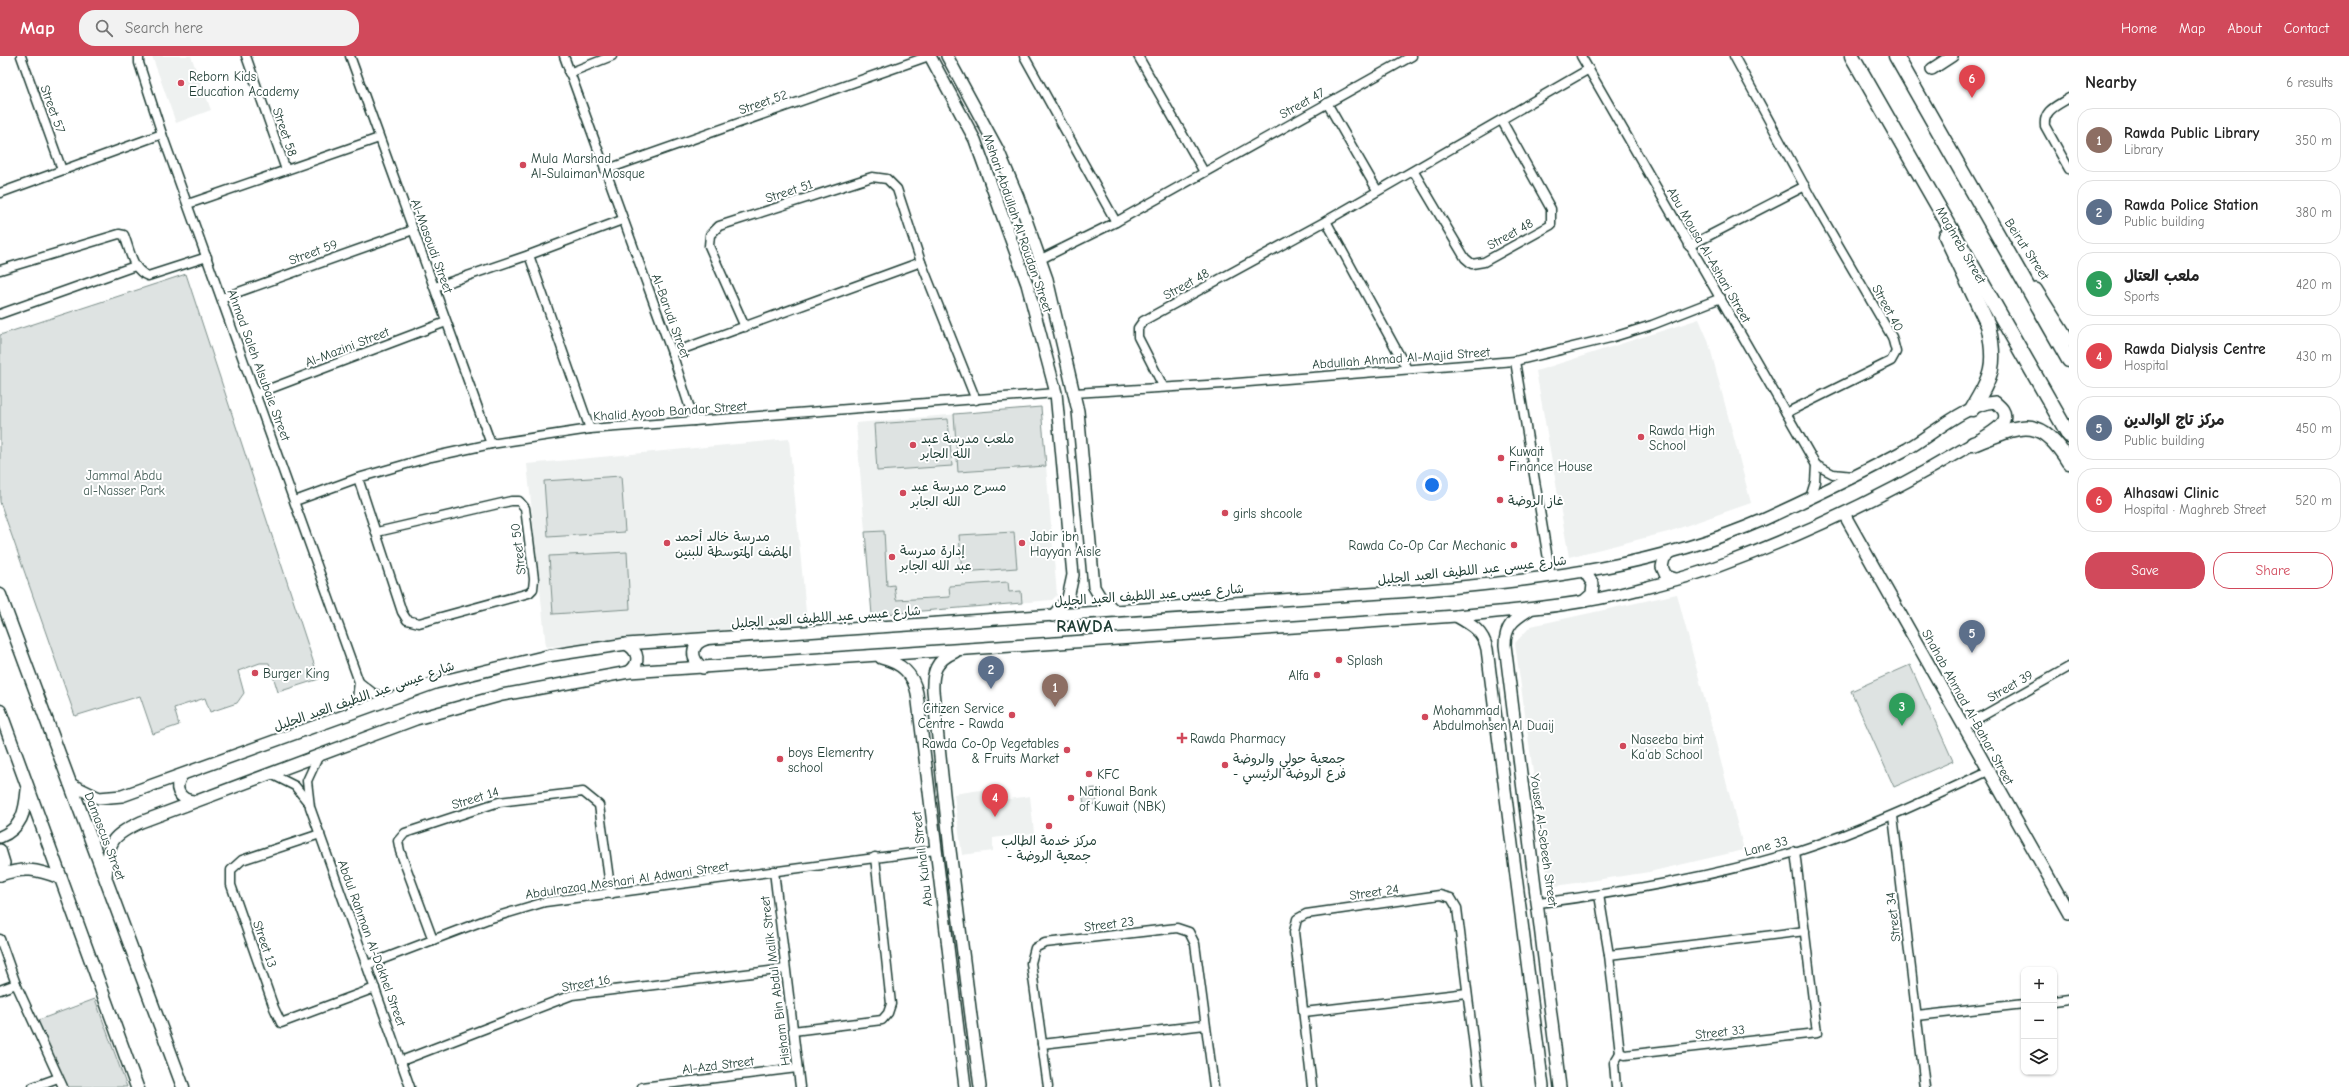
<!DOCTYPE html>
<html lang="en">
<head>
<meta charset="utf-8">
<style>
  body { margin:0; font-family:"Comic Neue","Playpen Sans Arabic",sans-serif; background:#f2f2f2; color:#222 }
  .controls { position:absolute; right:12px; bottom:12px; display:grid; overflow:hidden; border-radius:8px; box-shadow:0 1px 3px #0004 }
  .controls button { width:36px; height:36px; display:grid; place-items:center; padding:0; border:0; border-bottom:1px solid #e0e0e0; background:#fff; color:#222; font:20px sans-serif }
  .you { position:absolute; left:1432px; top:429px; width:14px; height:14px; margin:-10px; border:3px solid #fff; border-radius:50%; background:#1a73e8; box-shadow:0 0 0 6px #1a73e833 }
  .badge { display:grid; place-items:center; width:26px; height:26px; border-radius:50%; background:#d1495b; color:#fff; font-size:13px; font-weight:700 }
  .pin { position:absolute; translate:-50% -33px; filter:drop-shadow(0 1px 2px #0008) }
  .pin::after { content:''; position:absolute; top:21px; width:14px; height:12px; background:inherit; clip-path:polygon(0 0,100% 0,50% 100%) }
  .list { margin:0; padding:0; list-style:none }
  h2 { display:flex; justify-content:space-between; align-items:center; height:52px; margin:0; padding:0 16px; font-size:17px }
  h2 small { font-size:13px; font-weight:400; color:#767676 }
  .list li { display:grid; grid-template-columns:26px 1fr auto; gap:12px; align-items:center; box-sizing:border-box; height:64px; margin:0 8px 8px; padding:0 8px; border:1px solid #e0e0e0; border-radius:16px }
  .list b { display:block; font-size:15px; white-space:nowrap }
  .list p { margin:0; font-size:13px; white-space:nowrap; color:#767676 }
  .list em { font-size:13px; font-style:normal; color:#767676 }
  .actions { display:flex; gap:8px; padding:12px 16px }
  .actions a { flex:1; padding:9px 0; border:1px solid #d1495b; border-radius:16px; text-align:center; font-size:14px; color:#d1495b }
  .actions .main { background:#d1495b; color:#fff }
  .icon { flex:none; width:22px; height:22px; fill:none; stroke:currentColor; stroke-width:2; stroke-linecap:round; stroke-linejoin:round }
  .map { position:relative; flex:none; width:2069px; height:1031px; overflow:hidden }
  header { display:flex; align-items:center; gap:24px; box-sizing:border-box; height:56px; padding:0 20px; background:#d1495b; color:#fff }
  header strong { font-size:19px }
  nav { display:flex; gap:22px; margin-inline-start:auto; font-size:14px }
  .search { width:280px; height:36px; background:#f2f2f2; display:flex; align-items:center; gap:10px; box-sizing:border-box; padding:0 14px; border-radius:16px; color:#767676; font-size:15px }
  main { display:flex }
  aside { flex:1; background:#fff }
  .map>svg:first-child { display:block }
</style>
</head>
<body>
<header>
<strong>Map</strong>
<div class="search"><svg class="icon" aria-label="search" viewBox="0 0 24 24"><circle cx="10" cy="10" r="6"/><path d="M15 15l6 6"/></svg>Search here</div>
<nav><a>Home</a><a>Map</a><a>About</a><a>Contact</a></nav>
</header>
<main>
<div class="map">
<svg width="2069" height="1031" viewBox="0 0 2069 1031">
  <rect width="100%" height="100%" fill="#fff"/>
  <filter id="ink" filterUnits="userSpaceOnUse"><feTurbulence type="fractalNoise" baseFrequency=".025" numOctaves="2"/><feDisplacementMap in="SourceGraphic" scale="8" xChannelSelector="R" yChannelSelector="G"/><feConvolveMatrix kernelMatrix="1 2 1 2 8 2 1 2 1" color-interpolation-filters="sRGB"/></filter>
  <g filter="url(#ink)">
    <!-- built -->
    <g fill="#eef1f0">
      <path d="M152,0H191L211,54L176,67Z"/>
      <path d="M1699,263L1708,284L1751,447L1668,476L1569,501L1536,315Z"/>
      <path d="M1041,351L1057,539L1052,544L872,559L856,367Z"/>
      <path d="M789,383L807,566L546,591L527,408Z"/>
      <path d="M1677,538L1744,794L1649,816L1549,831L1515,587L1531,570Z"/>
      <path d="M987,733L988,746L1030,740L1034,777L993,782V795L962,799L954,738Z"/>
    </g>
    <!-- green -->
    <g fill="#dee3e2" stroke="#7e908b">
      <path d="M186,218L319,623L278,636L269,607H260L238,615L244,637L237,647L210,656L205,642L174,652L179,669L153,678L140,640L75,660L0,446V279Z"/>
      <path d="M1041,351L1046,410L958,416L954,358Z"/>
      <path d="M948,363L952,410L877,415L874,368Z"/>
      <path d="M621,420L625,476L548,481L544,425Z"/>
      <path d="M884,475L887,530L894,529L896,544L950,541L949,530L1008,526L1009,536L1021,535L1022,547L872,559L865,476Z"/>
      <path d="M1014,476L1017,512L962,516L959,479Z"/>
      <path d="M627,496L630,553L553,558L549,500Z"/>
      <path d="M1910,609L1953,705L1894,731L1851,635Z"/>
      <path d="M1096,732L1097,748L1084,750L1082,733Z"/>
      <path d="M95,943L127,1031H68L36,965Z"/>
    </g>
    <g fill="none" stroke-linecap="round" stroke-linejoin="round">
      <defs>
        <g id="street">
          <path d="M21,0L62,114"/>
          <path d="M139,0V7L162,78L359,626L357,643L349,658"/>
          <path d="M246,0L286,114"/>
          <path d="M350,0L491,388"/>
          <path d="M564,0L672,297L694,365"/>
          <path d="M1024,0L1116,166"/>
          <path d="M1138,0L1204,116"/>
          <path d="M1581,0L1816,409L1815,426L1810,442"/>
          <path d="M1734,0L1811,142L1892,281L1896,296L1891,305L1786,357"/>
          <path d="M569,17L612,0"/>
          <path d="M2069,42C2057,50 2043,54 2045,70L2069,113"/>
          <path d="M1327,47L1377,134"/>
          <path d="M605,114L929,0"/>
          <path d="M1414,116L1465,202L1472,208L1484,206L1551,169V153L1502,65"/>
          <path d="M0,137L162,78"/>
          <path d="M188,148L379,82"/>
          <path d="M1326,165L1407,313"/>
          <path d="M1689,190L1805,130"/>
          <path d="M529,199L590,373"/>
          <path d="M1041,203L1116,166L1412,0"/>
          <path d="M0,214L119,178L124,179C130,194 132,214 148,220L207,201"/>
          <path d="M435,231L529,199L622,164"/>
          <path d="M222,242L413,174"/>
          <path d="M0,258L135,210"/>
          <path d="M745,271L709,190L710,179L719,170L872,121L887,123L897,133L921,206L976,344"/>
          <path d="M672,297L921,206"/>
          <path d="M1515,305L1551,521"/>
          <path d="M1163,330L1138,281V272L1143,265L1326,165L1589,13"/>
          <path d="M1074,337L1224,328L1515,305L1610,282L1652,269L1721,242"/>
          <path d="M256,338L446,266"/>
          <path d="M1816,409L1833,418L1853,420"/>
          <path d="M358,422L402,556L407,564L419,567L529,537L533,533L534,523L525,452L519,445H511L377,476"/>
          <path d="M295,445L358,422L431,401L491,388L590,373L1056,337"/>
          <path d="M359,626L373,637L389,643"/>
          <path d="M1963,671L2069,611"/>
          <path d="M318,701L307,725L310,751L410,1031"/>
          <path d="M271,718L295,730L307,745"/>
          <path d="M1893,760L1925,1031"/>
          <path d="M320,778L242,804L231,814V829L274,952L281,967L375,932"/>
          <path d="M774,815L800,1031"/>
          <path d="M1599,839L1609,899L1620,997"/>
          <path d="M1539,847C1625,836 1712,821 1795,796C1861,775 1925,745 1988,715"/>
          <path d="M0,883L16,928L63,1031"/>
          <path d="M433,884L400,795L398,785L405,777L499,746L583,736L599,749L611,838"/>
          <path d="M1609,899L1805,875"/>
          <path d="M367,909L488,863L545,846L935,794"/>
          <path d="M0,934L16,928"/>
          <path d="M2054,945L2069,943"/>
          <path d="M1304,956L1467,937"/>
          <path d="M1917,960L2024,948"/>
          <path d="M793,975L882,964L888,957L891,948L875,801"/>
          <path d="M1042,988L1205,969"/>
          <path d="M1620,997L1625,999L1817,977L1795,795"/>
          <path d="M401,1005L572,939L785,913"/>
          <path d="M33,1031L58,1022"/>
          <path d="M642,1031L797,1012"/>
          <path d="M1048,1031L1031,907L1035,892L1045,887L1177,872L1189,876L1195,888L1214,1031"/>
          <path d="M1312,1031L1294,876L1297,863L1306,858L1440,839L1451,842L1457,852L1479,1031"/>
          <path d="M1616,1031L1614,1007L1620,997"/>
        </g>
        <g id="secondary">
          <path d="M930,0L975,84L1027,228L1056,337L1073,519L1068,542L1053,560"/>
          <path d="M947,0L998,94L1018,141L1047,223L1078,355L1094,531L1100,541L1115,555"/>
          <path d="M1932,13L1952,0"/>
          <path d="M2036,233L2069,285"/>
          <path d="M1844,458L2069,857"/>
          <path d="M1671,496L1664,502L1662,511L1666,520L1675,523"/>
          <path d="M1584,545L1592,538L1593,528L1585,516"/>
          <path d="M1529,554C1514,563 1505,570 1505,589L1560,1031"/>
          <path d="M1456,560C1472,569 1483,575 1487,593L1543,1031"/>
          <path d="M626,588C639,595 641,607 629,616"/>
          <path d="M955,596C936,604 932,616 933,635L950,794L980,1031"/>
          <path d="M881,602C901,607 913,617 917,637L965,1031"/>
          <path d="M703,612C690,603 690,588 706,583"/>
          <path d="M182,719C173,732 179,744 194,745"/>
          <path d="M70,728L99,742L122,740L435,627L547,600L626,588L1427,534C1542,524 1658,510 1765,463C1813,441 1861,418 1907,393C1933,378 1966,348 1995,346C2001,351 2007,356 2004,364C2000,374 1972,388 1962,394C1885,440 1805,478 1721,509C1693,520 1664,527 1636,534C1577,550 1516,554 1456,560L629,616L502,639L416,663L141,766C107,782 110,786 106,821"/>
          <path d="M0,781C22,772 25,756 27,734"/>
          <path d="M0,794L4,807L0,819"/>
          <path d="M0,819C25,811 36,813 60,822"/>
        </g>
        <g id="primary">
          <path d="M0,539L183,1031"/>
          <path d="M0,655L137,1031"/>
        </g>
        <g id="highway">
          <path d="M1852,0L2069,379"/>
          <path d="M1896,0L2069,304"/>
          <path d="M1946,180L1988,269C1997,309 1992,319 1972,353"/>
          <path d="M1973,388C2020,370 2038,356 2069,406"/>
        </g>
      </defs>
      <!-- street casing -->
      <use href="#street" stroke="#1f3d34" stroke-width="11"/>
      <!-- secondary casing -->
      <use href="#secondary" stroke="#1f3d34" stroke-width="14"/>
      <!-- primary casing -->
      <use href="#primary" stroke="#1f3d34" stroke-width="15"/>
      <!-- highway casing -->
      <use href="#highway" stroke="#1f3d34" stroke-width="17"/>
      <!-- street -->
      <use href="#street" stroke="#fff" stroke-width="8"/>
      <!-- secondary -->
      <use href="#secondary" stroke="#fff" stroke-width="11"/>
      <!-- primary -->
      <use href="#primary" stroke="#fff" stroke-width="12"/>
      <!-- highway -->
      <use href="#highway" stroke="#fff" stroke-width="14"/>
    </g>
  </g>
  <!-- markers -->
  <g fill="#d1495b" stroke="#fff" stroke-width="1.5">
    <circle cx="181" cy="27" r="4"/>
    <circle cx="523" cy="109" r="4"/>
    <circle cx="1641" cy="381" r="4"/>
    <circle cx="913" cy="389" r="4"/>
    <circle cx="1501" cy="402" r="4"/>
    <circle cx="903" cy="437" r="4"/>
    <circle cx="1500" cy="444" r="4"/>
    <circle cx="1225" cy="457" r="4"/>
    <circle cx="667" cy="487" r="4"/>
    <circle cx="1022" cy="487" r="4"/>
    <circle cx="1514" cy="489" r="4"/>
    <circle cx="892" cy="501" r="4"/>
    <circle cx="1339" cy="604" r="4"/>
    <circle cx="255" cy="617" r="4"/>
    <circle cx="1317" cy="619" r="4"/>
    <circle cx="1012" cy="659" r="4"/>
    <circle cx="1425" cy="661" r="4"/>
    <path d="M1180 676h4v4h4v4h-4v4h-4v-4h-4v-4h4z"/>
    <circle cx="1623" cy="690" r="4"/>
    <circle cx="1067" cy="694" r="4"/>
    <circle cx="780" cy="703" r="4"/>
    <circle cx="1225" cy="709" r="4"/>
    <circle cx="1089" cy="718" r="4"/>
    <circle cx="1071" cy="742" r="4"/>
    <circle cx="1049" cy="770" r="4"/>
  </g>
  <g text-anchor="middle" dominant-baseline="central" stroke-width="4" stroke-linejoin="round" paint-order="stroke">
    <!-- poi labels -->
    <g font-size="13" fill="#1f3d34" stroke="#fff" text-anchor="start">
      <text x="189" y="20">Reborn Kids<tspan x="189" dy="15">Education Academy</tspan></text>
      <text x="531" y="102">Mula Marshad<tspan x="531" dy="15">Al-Sulaiman Mosque</tspan></text>
      <text x="1649" y="374">Rawda High<tspan x="1649" dy="15">School</tspan></text>
      <text x="921" y="382">ملعب مدرسة عبد<tspan x="921" dy="15">الله الجابر</tspan></text>
      <text x="1509" y="395">Kuwait<tspan x="1509" dy="15">Finance House</tspan></text>
      <text x="911" y="430">مسرح مدرسة عبد<tspan x="911" dy="15">الله الجابر</tspan></text>
      <text x="1508" y="444">غاز الروضة</text>
      <text x="1233" y="457">girls shcoole</text>
      <text x="675" y="480">مدرسة خالد أحمد<tspan x="675" dy="15">المضف المتوسطة للبنين</tspan></text>
      <text x="1030" y="480">Jabir ibn<tspan x="1030" dy="15">Hayyan Aisle</tspan></text>
      <text x="1506" y="489" text-anchor="end">Rawda Co-Op Car Mechanic</text>
      <text x="900" y="494">إدارة مدرسة<tspan x="900" dy="15">عبد الله الجابر</tspan></text>
      <text x="1347" y="604">Splash</text>
      <text x="263" y="617">Burger King</text>
      <text x="1309" y="619" text-anchor="end">Alfa</text>
      <text x="1004" y="652" text-anchor="end">Citizen Service<tspan x="1004" dy="15">Centre - Rawda</tspan></text>
      <text x="1433" y="654">Mohammad<tspan x="1433" dy="15">Abdulmohsen Al Duaij</tspan></text>
      <text x="1190" y="682">Rawda Pharmacy</text>
      <text x="1631" y="683">Naseeba bint<tspan x="1631" dy="15">Ka'ab School</tspan></text>
      <text x="1059" y="687" text-anchor="end">Rawda Co-Op Vegetables<tspan x="1059" dy="15">&amp; Fruits Market</tspan></text>
      <text x="788" y="696">boys Elementry<tspan x="788" dy="15">school</tspan></text>
      <text x="1233" y="702">جمعية حولي والروضة<tspan x="1233" dy="15">- فرع الروضة الرئيسي</tspan></text>
      <text x="1097" y="718">KFC</text>
      <text x="1079" y="735">National Bank<tspan x="1079" dy="15">of Kuwait (NBK)</tspan></text>
      <text x="1049" y="784" text-anchor="middle">مركز خدمة الطالب<tspan x="1049" dy="15">- جمعية الروضة</tspan></text>
    </g>
    <!-- street labels -->
    <g font-size="13" fill="#1f3d34" stroke="#fff">
      <text transform="translate(763 46) rotate(-19)">Street 52</text>
      <text transform="translate(1302 47) rotate(-29)">Street 47</text>
      <text transform="translate(53 53) rotate(70)">Street 57</text>
      <text transform="translate(285 76) rotate(71)">Street 58</text>
      <text transform="translate(789 135) rotate(-18)">Street 51</text>
      <text transform="translate(1018 167) rotate(71)">Mshari Abdullah Al Roudan Street</text>
      <text transform="translate(1510 178) rotate(-29)">Street 48</text>
      <text transform="translate(1961 189) rotate(60)">Maghreb Street</text>
      <text transform="translate(432 190) rotate(70)">Al-Masoudi Street</text>
      <text transform="translate(2027 193) rotate(57)">Beirut Street</text>
      <text transform="translate(313 196) rotate(-20)">Street 59</text>
      <text transform="translate(1709 199) rotate(60)">Abu Mousa Al-Ashari Street</text>
      <text transform="translate(1186 228) rotate(-29)">Street 48</text>
      <text transform="translate(1888 252) rotate(61)">Street 40</text>
      <text transform="translate(671 260) rotate(70)">Al-Barudi Street</text>
      <text transform="translate(347 291) rotate(-21)">Al-Mazini Street</text>
      <text transform="translate(1401 302) rotate(-4)">Abdullah Ahmad Al-Majid Street</text>
      <text transform="translate(259 309) rotate(70)">Ahmad Saleh Alsubaie Street</text>
      <text transform="translate(670 355) rotate(-4)">Khalid Ayoob Bandar Street</text>
      <text transform="translate(518 493) rotate(-97)">Street 50</text>
      <text transform="translate(1472 514) rotate(-6)">شارع عيسى عبد اللطيف العبد الجليل</text>
      <text transform="translate(1149 539) rotate(-4)">شارع عيسى عبد اللطيف العبد الجليل</text>
      <text transform="translate(826 561) rotate(-4)">شارع عيسى عبد اللطيف العبد الجليل</text>
      <text transform="translate(2010 630) rotate(-30)">Street 39</text>
      <text transform="translate(364 640) rotate(-19)">شارع عيسى عبد اللطيف العبد الجليل</text>
      <text transform="translate(1968 651) rotate(61)">Shahab Ahmad Al-Bahar Street</text>
      <text transform="translate(475 742) rotate(-17)">Street 14</text>
      <text transform="translate(105 780) rotate(69)">Damascus Street</text>
      <text transform="translate(1544 784) rotate(82)">Yousef Al-Sebeeh Street</text>
      <text transform="translate(1766 790) rotate(-15)">Lane 33</text>
      <text transform="translate(922 803) rotate(-97)">Abu Kuhail Street</text>
      <text transform="translate(627 824) rotate(-8)">Abdulrazaq Meshari Al Adwani Street</text>
      <text transform="translate(1374 836) rotate(-8)">Street 24</text>
      <text transform="translate(1893 861) rotate(-97)">Street 34</text>
      <text transform="translate(1109 868) rotate(-7)">Street 23</text>
      <text transform="translate(372 887) rotate(70)">Abdul Rahman Al-Dakhel Street</text>
      <text transform="translate(265 888) rotate(71)">Street 13</text>
      <text transform="translate(775 925) rotate(-97)">Hisham Bin Abdul Malik Street</text>
      <text transform="translate(586 927) rotate(-10)">Street 16</text>
      <text transform="translate(1720 976) rotate(-6)">Street 33</text>
      <text transform="translate(718 1009) rotate(-7)">Al-Azd Street</text>
    </g>
    <!-- park labels -->
    <g font-size="13" fill="#455e57" stroke="#fff">
      <text x="124" y="419">Jammal Abdu<tspan x="124" dy="15">al-Nasser Park</tspan></text>
    </g>
    <!-- district labels -->
    <g font-size="17" font-weight="bold" letter-spacing="1" fill="#1f3d34" stroke="#fff">
      <text x="1085" y="570">RAWDA</text>
    </g>
  </g>
</svg>
<div class="controls">
<button>+</button>
<button>−</button>
<button><svg class="icon" aria-label="layers" viewBox="0 0 24 24"><path d="M12 4l9 5-9 5-9-5zM3 14l9 5 9-5"/></svg></button>
</div>
<div class="you"></div>
<div class="pin badge" style="left:1055px;top:651px;background:#8d6e63">1</div>
<div class="pin badge" style="left:991px;top:633px;background:#5c6f8a">2</div>
<div class="pin badge" style="left:1902px;top:670px;background:#2e9e5b">3</div>
<div class="pin badge" style="left:995px;top:761px;background:#e0444e">4</div>
<div class="pin badge" style="left:1972px;top:597px;background:#5c6f8a">5</div>
<div class="pin badge" style="left:1972px;top:42px;background:#e0444e">6</div>
</div>
<aside>
<h2>Nearby<small>6 results</small></h2>
<ul class="list">
<li><span class="badge" style="background:#8d6e63">1</span><div><b>Rawda Public Library</b><p>Library</p></div><em>350 m</em></li>
<li><span class="badge" style="background:#5c6f8a">2</span><div><b>Rawda Police Station</b><p>Public building</p></div><em>380 m</em></li>
<li><span class="badge" style="background:#2e9e5b">3</span><div><b>ملعب العتال</b><p>Sports</p></div><em>420 m</em></li>
<li><span class="badge" style="background:#e0444e">4</span><div><b>Rawda Dialysis Centre</b><p>Hospital</p></div><em>430 m</em></li>
<li><span class="badge" style="background:#5c6f8a">5</span><div><b>مركز تاج الوالدين</b><p>Public building</p></div><em>450 m</em></li>
<li><span class="badge" style="background:#e0444e">6</span><div><b>Alhasawi Clinic</b><p>Hospital · Maghreb Street</p></div><em>520 m</em></li>
</ul>
<div class="actions"><a class="main">Save</a><a>Share</a></div>
</aside>
</main>
</body>
</html>
